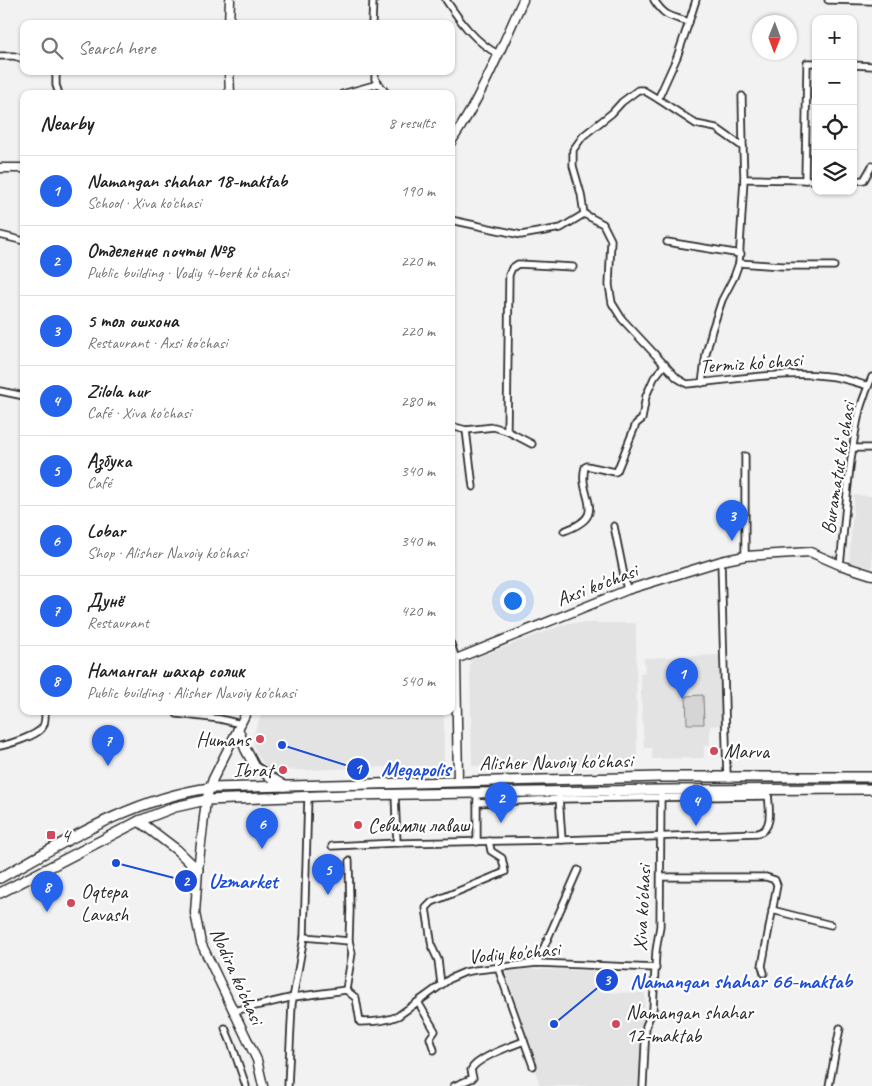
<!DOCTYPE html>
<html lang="en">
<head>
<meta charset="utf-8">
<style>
  body { margin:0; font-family:Caveat,sans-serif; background:#f6f6f6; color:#222 }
  .controls { position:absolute; right:15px; top:15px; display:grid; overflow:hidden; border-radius:10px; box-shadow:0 1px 4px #0004 }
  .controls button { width:45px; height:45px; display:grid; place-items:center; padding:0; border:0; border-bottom:1px solid #e0e0e0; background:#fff; color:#222; font:25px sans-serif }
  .compass { position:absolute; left:752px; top:15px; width:45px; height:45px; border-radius:50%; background:#fff; box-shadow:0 1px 4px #0004; rotate:181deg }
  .you { position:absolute; left:512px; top:600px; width:18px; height:18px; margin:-12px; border:4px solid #fff; border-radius:50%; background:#1a73e8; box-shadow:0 0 0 8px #1a73e833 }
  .badge { display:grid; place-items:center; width:32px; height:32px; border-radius:50%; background:#2563eb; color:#fff; font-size:16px; font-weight:700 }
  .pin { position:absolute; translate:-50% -41px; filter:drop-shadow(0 1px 2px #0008) }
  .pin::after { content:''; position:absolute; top:26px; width:18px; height:15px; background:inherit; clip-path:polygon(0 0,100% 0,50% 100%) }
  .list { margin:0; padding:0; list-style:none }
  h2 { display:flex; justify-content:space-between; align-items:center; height:65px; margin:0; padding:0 20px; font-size:21px }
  h2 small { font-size:16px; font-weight:400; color:#767676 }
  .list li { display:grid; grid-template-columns:32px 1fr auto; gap:15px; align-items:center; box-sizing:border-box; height:70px; padding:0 20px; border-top:1px solid #e0e0e0 }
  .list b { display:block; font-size:19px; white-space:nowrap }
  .list p { margin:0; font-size:16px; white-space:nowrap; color:#767676 }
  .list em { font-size:16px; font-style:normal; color:#767676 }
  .icon { flex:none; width:28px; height:28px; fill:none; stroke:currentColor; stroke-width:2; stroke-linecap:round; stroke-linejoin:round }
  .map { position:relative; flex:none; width:872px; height:1086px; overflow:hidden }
  .search { position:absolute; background:#fff; box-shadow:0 1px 4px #0004; left:20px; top:20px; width:435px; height:55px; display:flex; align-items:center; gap:12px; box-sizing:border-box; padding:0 18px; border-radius:10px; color:#767676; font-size:19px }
  .panel { position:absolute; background:#fff; box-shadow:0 1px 4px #0004; left:20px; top:90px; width:435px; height:625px; border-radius:10px }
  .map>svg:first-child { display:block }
</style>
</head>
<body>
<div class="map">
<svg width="872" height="1086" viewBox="0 0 872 1086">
  <rect width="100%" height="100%" fill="#f2f2f2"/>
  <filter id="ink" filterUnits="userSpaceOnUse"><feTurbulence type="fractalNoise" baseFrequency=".02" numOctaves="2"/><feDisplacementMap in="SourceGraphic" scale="10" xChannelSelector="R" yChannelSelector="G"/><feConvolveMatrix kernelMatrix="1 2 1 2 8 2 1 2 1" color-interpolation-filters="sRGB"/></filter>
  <g filter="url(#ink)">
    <!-- built -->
    <g fill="#e3e3e3">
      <path d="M854,495L872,496V568L849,562Z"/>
      <path d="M568,623H636L637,763L472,766L470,660Z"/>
      <path d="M721,655L724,725L710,726V745L704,746V758L652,759V748H644L640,673H645L644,658Z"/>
      <path d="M263,711H444V765L278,771L267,769L256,752L252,738Z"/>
      <path d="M535,969L599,971V992L645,993L643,1086H540L506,971Z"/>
    </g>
    <!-- green -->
    <path fill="#d5d5d5" stroke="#808080" d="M703,695L704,724H687L686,696Z"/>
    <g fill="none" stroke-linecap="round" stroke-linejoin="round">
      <defs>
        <g id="street">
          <path d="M446,0C460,21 475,42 498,54"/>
          <path d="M654,0C665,17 670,16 689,22L677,57L658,99"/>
          <path d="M828,0L872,1"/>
          <path d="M689,22L696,0"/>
          <path d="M221,24L229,23"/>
          <path d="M372,24L373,0"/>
          <path d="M0,56H14L24,59"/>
          <path d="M853,65L872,66"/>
          <path d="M56,71V85L59,94"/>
          <path d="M375,71V79L387,94"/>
          <path d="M342,94L378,84"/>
          <path d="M742,96L743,147"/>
          <path d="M744,179L816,180"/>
          <path d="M805,180L807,63H816"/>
          <path d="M853,181L864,180L872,166"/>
          <path d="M584,214L581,194L573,166V150L583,136L612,113L622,102L638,90H643L658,99L696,124L716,128L743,147L744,179L739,263L734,277L722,300L712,330L706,354L702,383"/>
          <path d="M451,220L521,235L561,228L584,214L603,224L611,240L609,285L612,303L622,319L677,378L687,384C734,380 780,371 827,376C841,377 855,382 868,386"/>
          <path d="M0,235L24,241"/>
          <path d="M667,242L741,254"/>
          <path d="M739,263L782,266H834"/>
          <path d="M0,391L24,396"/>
          <path d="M451,426L466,430L494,427L507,431L532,444"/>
          <path d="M466,430L473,487"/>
          <path d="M507,431L509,275L512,268L518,264L573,267"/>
          <path d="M853,448H872"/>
          <path d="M614,526L627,590"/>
          <path d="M564,531C611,514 577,498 585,467L587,466L615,472L617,471L636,424L642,419L646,396L654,378L665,364"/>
          <path d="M745,556V456"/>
          <path d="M721,561L727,777"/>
          <path d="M840,565C846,513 848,461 860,409C863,398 868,387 872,377"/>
          <path d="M451,644L456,659"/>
          <path d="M177,711V714L220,719L241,724"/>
          <path d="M0,746C10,744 36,736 42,728C46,723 45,717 45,711"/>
          <path d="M395,794L397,843"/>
          <path d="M559,797L562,840"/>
          <path d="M477,799V842"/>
          <path d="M477,803L560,799L768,796"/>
          <path d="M332,846L397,843L562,840L758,833C775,829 768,804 768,790"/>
          <path d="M661,877H766L775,880L777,885L762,966L764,973"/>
          <path d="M772,910L831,925"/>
          <path d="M304,937L349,941"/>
          <path d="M537,963L578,870"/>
          <path d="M498,968L533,1066"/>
          <path d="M441,984L438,960L432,947L426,908L432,902L505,872L502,858L491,851L489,841"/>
          <path d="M346,990L352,953L349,941L350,910L349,861"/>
          <path d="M418,1002L435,1031L430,1038L434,1050"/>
          <path d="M234,1011L294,997L346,990L356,998L360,1022C372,1022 387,1021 398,1016L451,978L465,972L476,970L537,963L656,968"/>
          <path d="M225,1028L232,1045L246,1086"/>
          <path d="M288,1086L292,1004L304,937L308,796"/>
          <path d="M454,1086L473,1078L471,1070C476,1058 511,1046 524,1041"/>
          <path d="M643,1086L646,1026L653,1009L656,951L660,926L661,790"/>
          <path d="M829,1086L840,1028"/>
        </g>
        <g id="secondary">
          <path d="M229,24L230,0"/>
          <path d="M229,71L230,94"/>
          <path d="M451,142C481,98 501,48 523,0"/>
          <path d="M0,168H24"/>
          <path d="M247,711L213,779L206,800L198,870L195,913L201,943L257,1060L263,1086"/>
          <path d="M458,782L456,659L627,590L721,561L745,556L810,552L840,565L872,575"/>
        </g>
        <g id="primary">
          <path d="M238,730L246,750L255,767L284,786"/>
          <path d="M139,821L177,850L198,870"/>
          <path d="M0,878C66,841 134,798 210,788L661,777H872"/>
          <path d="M0,893L139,821L175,807L206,800L348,795L476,793L661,790L872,789"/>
        </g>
      </defs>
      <!-- street casing -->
      <use href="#street" stroke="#2b2b2b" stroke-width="9"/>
      <!-- secondary casing -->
      <use href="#secondary" stroke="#2b2b2b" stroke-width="11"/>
      <!-- primary casing -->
      <use href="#primary" stroke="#2b2b2b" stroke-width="12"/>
      <!-- street -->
      <use href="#street" stroke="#fff" stroke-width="5.5"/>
      <!-- secondary -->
      <use href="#secondary" stroke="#fff" stroke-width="8"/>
      <!-- primary -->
      <use href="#primary" stroke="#fff" stroke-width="9"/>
    </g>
  </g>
  <!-- markers -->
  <g fill="#d1495b" stroke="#fff" stroke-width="2">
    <circle cx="260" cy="739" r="5"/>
    <circle cx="714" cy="751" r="5"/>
    <circle cx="283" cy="770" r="5"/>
    <circle cx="358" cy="825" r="5"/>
    <rect x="46" y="830" width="10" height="10" rx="2.5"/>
    <circle cx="71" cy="903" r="5"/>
    <circle cx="616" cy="1024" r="5"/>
  </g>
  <g text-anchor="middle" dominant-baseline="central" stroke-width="4.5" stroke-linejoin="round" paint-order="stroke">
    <!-- street labels -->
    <g font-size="20" fill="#2b2b2b" stroke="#fff">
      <text transform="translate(751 363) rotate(-4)">Termiz koʻchasi</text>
      <text transform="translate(838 468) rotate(-81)">Buramatut koʻchasi</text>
      <text transform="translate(597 585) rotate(-21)">Axsi ko'chasi</text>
      <text transform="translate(556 762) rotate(-1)">Alisher Navoiy ko'chasi</text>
      <text transform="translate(642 908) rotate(-87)">Xiva ko'chasi</text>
      <text transform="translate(514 953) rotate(-5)">Vodiy ko'chasi</text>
      <text transform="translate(237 976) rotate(66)">Nodira ko'chasi</text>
    </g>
    <!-- poi labels -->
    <g font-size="20" fill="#2b2b2b" stroke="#fff" text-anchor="start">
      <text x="250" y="739" text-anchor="end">Humans</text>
      <text x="724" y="751">Marva</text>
      <text x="273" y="770" text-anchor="end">Ibrat</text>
      <text x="368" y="825">Севимли лаваш</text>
      <text x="61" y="835">4</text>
      <text x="81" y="891">Oqtepa<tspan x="81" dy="23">Lavash</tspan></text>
      <text x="626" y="1012">Namangan shahar<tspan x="626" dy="23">12-maktab</tspan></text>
    </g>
  </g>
  <!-- callouts -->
  <path fill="none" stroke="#1d4ed8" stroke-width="2" d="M282 745L358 769M116 863L186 881M554 1024L607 980"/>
  <g fill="#1d4ed8" stroke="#fff" stroke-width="2">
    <circle cx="282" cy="745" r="5"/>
    <circle cx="116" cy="863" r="5"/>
    <circle cx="554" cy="1024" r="5"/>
    <circle cx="358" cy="769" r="12"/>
    <circle cx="186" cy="881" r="12"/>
    <circle cx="607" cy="980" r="12"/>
  </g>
  <g font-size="15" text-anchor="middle" font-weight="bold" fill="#fff">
    <text x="358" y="774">1</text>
    <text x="186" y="886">2</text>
    <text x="607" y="985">3</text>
  </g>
  <g font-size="21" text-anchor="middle" font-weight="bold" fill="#1d4ed8" stroke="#fff" stroke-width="4.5" stroke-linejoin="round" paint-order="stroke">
    <text x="416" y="776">Megapolis</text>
    <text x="243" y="888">Uzmarket</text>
    <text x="741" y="988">Namangan shahar 66-maktab</text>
  </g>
</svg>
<div class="controls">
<button>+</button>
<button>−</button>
<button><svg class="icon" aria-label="locate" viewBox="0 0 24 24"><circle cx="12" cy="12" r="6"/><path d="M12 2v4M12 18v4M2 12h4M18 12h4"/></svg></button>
<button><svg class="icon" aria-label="layers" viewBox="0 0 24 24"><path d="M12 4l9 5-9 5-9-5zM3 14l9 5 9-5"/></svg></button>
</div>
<svg class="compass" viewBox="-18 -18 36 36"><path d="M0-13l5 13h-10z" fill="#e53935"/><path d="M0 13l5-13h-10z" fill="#767676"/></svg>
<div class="you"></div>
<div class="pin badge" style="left:682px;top:699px">1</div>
<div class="pin badge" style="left:501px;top:823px">2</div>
<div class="pin badge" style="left:732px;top:541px">3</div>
<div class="pin badge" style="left:696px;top:826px">4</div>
<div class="pin badge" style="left:328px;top:895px">5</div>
<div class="pin badge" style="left:262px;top:849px">6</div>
<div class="pin badge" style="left:108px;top:766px">7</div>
<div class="pin badge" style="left:47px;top:912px">8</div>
<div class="search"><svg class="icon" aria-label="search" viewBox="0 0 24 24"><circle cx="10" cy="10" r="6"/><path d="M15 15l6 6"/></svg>Search here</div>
<section class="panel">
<h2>Nearby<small>8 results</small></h2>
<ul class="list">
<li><span class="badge">1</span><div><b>Namangan shahar 18-maktab</b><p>School · Xiva ko'chasi</p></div><em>190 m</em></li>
<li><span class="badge">2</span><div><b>Отделение почты №8</b><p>Public building · Vodiy 4-berk koʻchasi</p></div><em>220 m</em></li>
<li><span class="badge">3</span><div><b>5 тол ошхона</b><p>Restaurant · Axsi ko'chasi</p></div><em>220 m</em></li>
<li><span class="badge">4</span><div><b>Zilola nur</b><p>Café · Xiva ko'chasi</p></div><em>280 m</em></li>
<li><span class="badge">5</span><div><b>Азбука</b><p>Café</p></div><em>340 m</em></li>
<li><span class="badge">6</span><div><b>Lobar</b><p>Shop · Alisher Navoiy ko'chasi</p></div><em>340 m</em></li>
<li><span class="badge">7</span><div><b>Дунё</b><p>Restaurant</p></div><em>420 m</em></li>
<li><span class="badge">8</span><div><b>Наманган шахар солик</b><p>Public building · Alisher Navoiy ko'chasi</p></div><em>540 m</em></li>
</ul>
</section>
</div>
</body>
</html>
